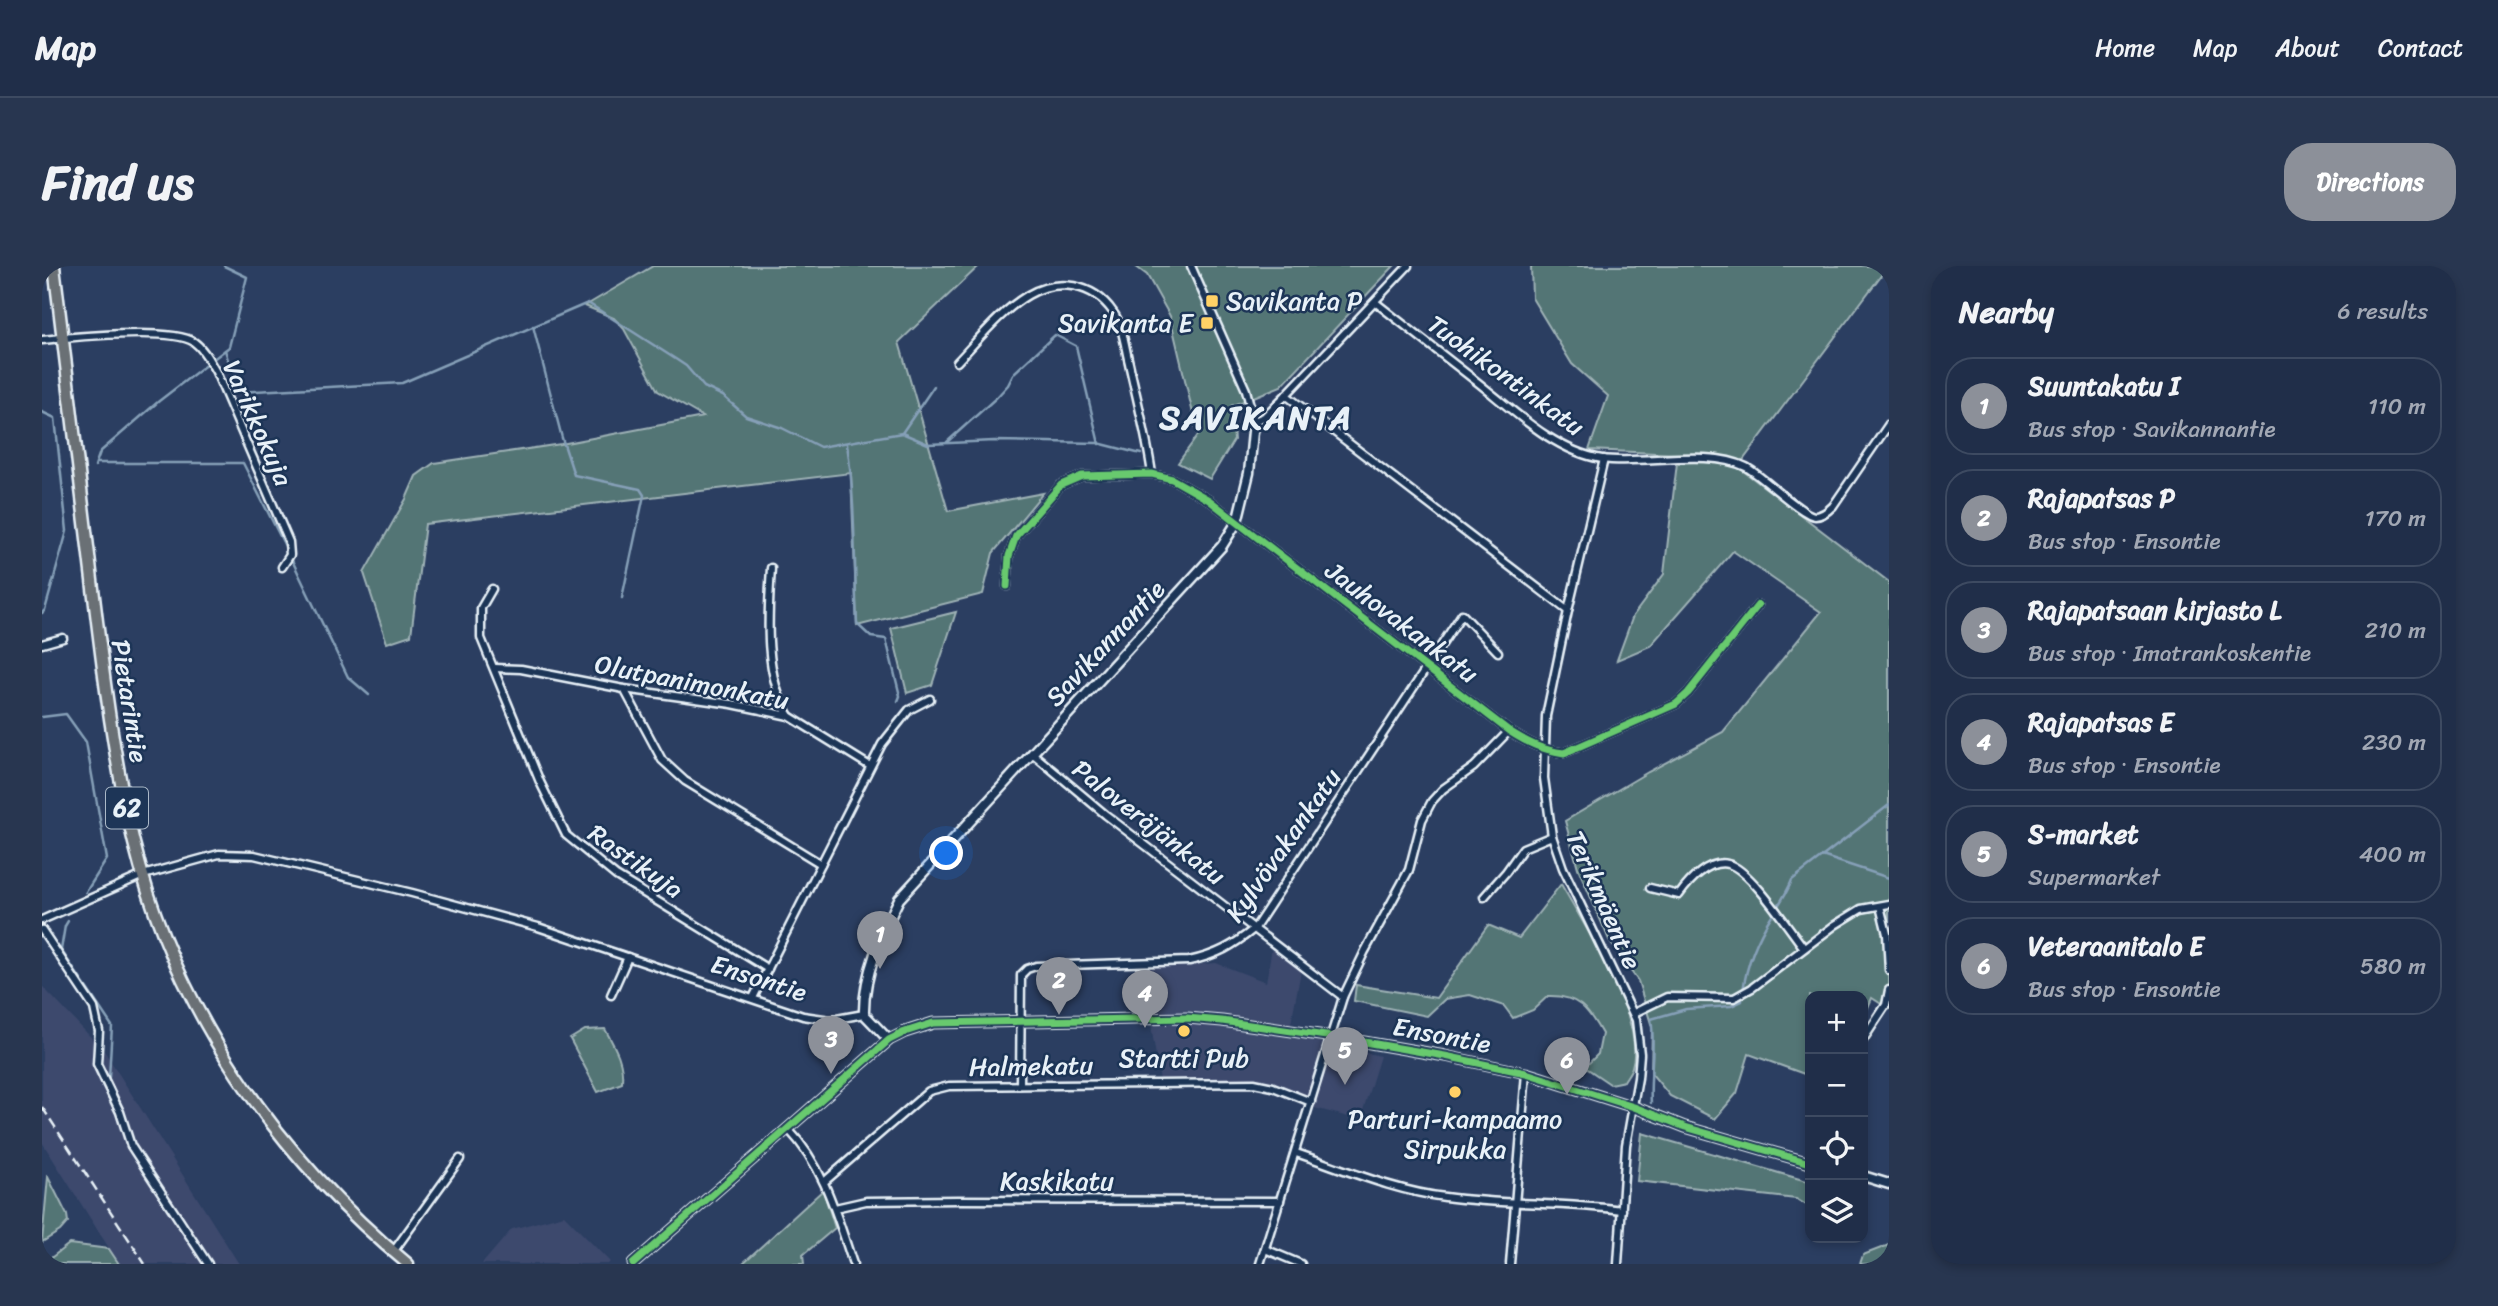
<!DOCTYPE html>
<html lang="en">
<head>
<meta charset="utf-8">
<style>
  body { margin:0; font-family:Sriracha,sans-serif; background:#283650; color:#f1f3f6 }
  .controls { position:absolute; right:21px; bottom:21px; display:grid; overflow:hidden; border-radius:14px; box-shadow:0 4px 10px #0003 }
  .controls button { width:63px; height:63px; display:grid; place-items:center; padding:0; border:0; border-bottom:2px solid #3d4a61; background:#202e49; color:#f1f3f6; font:35px sans-serif }
  .you { position:absolute; left:905px; top:588px; width:24px; height:24px; margin:-18px; border:5px solid #fff; border-radius:50%; background:#1a73e8; box-shadow:0 0 0 10px #1a73e833 }
  .badge { display:grid; place-items:center; width:46px; height:46px; border-radius:50%; background:#8c9099; color:#fff; font-size:23px; font-weight:700 }
  .pin { position:absolute; translate:-50% -58px; filter:drop-shadow(0 2px 4px #0008) }
  .pin::after { content:''; position:absolute; top:37px; width:24px; height:21px; background:inherit; clip-path:polygon(0 0,100% 0,50% 100%) }
  .list { margin:0; padding:0; list-style:none }
  h2 { display:flex; justify-content:space-between; align-items:center; height:91px; margin:0; padding:0 28px; font-size:30px }
  h2 small { font-size:23px; font-weight:400; color:#a2a8b4 }
  .list li { display:grid; grid-template-columns:46px 1fr auto; gap:21px; align-items:center; box-sizing:border-box; height:98px; margin:0 14px 14px; padding:0 14px; border:2px solid #3d4a61; border-radius:28px }
  .list b { display:block; font-size:26px; white-space:nowrap }
  .list p { margin:0; font-size:23px; white-space:nowrap; color:#a2a8b4 }
  .list em { font-size:23px; font-style:normal; color:#a2a8b4 }
  .icon { flex:none; width:38px; height:38px; fill:none; stroke:currentColor; stroke-width:2; stroke-linecap:round; stroke-linejoin:round }
  .map { position:relative; flex:none; width:1847px; height:998px; overflow:hidden; border-radius:28px }
  header { display:flex; align-items:center; gap:42px; box-sizing:border-box; height:98px; padding:0 35px; background:#202e49; border-bottom:2px solid #3d4a61 }
  header strong { font-size:33px }
  nav { display:flex; gap:38px; margin-inline-start:auto; font-size:24px }
  .intro { display:flex; align-items:center; justify-content:space-between; box-sizing:border-box; height:168px; padding:0 42px }
  h1 { margin:0; font-size:49px }
  .button { padding:18px 32px; border-radius:28px; background:#8c9099; color:#fff; font-size:24px; font-weight:700 }
  main { display:flex; gap:42px; padding:0 42px }
  aside { flex:1; background:#202e49; border-radius:28px; box-shadow:0 4px 10px #0003 }
  .map>svg:first-child { display:block }
</style>
</head>
<body>
<header>
<strong>Map</strong>
<nav><a>Home</a><a>Map</a><a>About</a><a>Contact</a></nav>
</header>
<div class="intro"><h1>Find us</h1><a class="button">Directions</a></div>
<main>
<div class="map">
<svg width="1847" height="998" viewBox="0 0 1847 998">
  <rect width="100%" height="100%" fill="#2b3e61"/>
  <filter id="ink" filterUnits="userSpaceOnUse"><feTurbulence type="fractalNoise" baseFrequency=".0143" numOctaves="2"/><feDisplacementMap in="SourceGraphic" scale="14" xChannelSelector="R" yChannelSelector="G"/><feConvolveMatrix kernelMatrix="1 2 1 2 8 2 1 2 1" color-interpolation-filters="sRGB"/></filter>
  <g filter="url(#ink)">
    <!-- built -->
    <g fill="#3c496d">
      <path d="M1230,681L1259,705L1247,768L1338,790L1318,854L1265,840L1266,830L1207,814L1118,815L1110,766L1106,702L1174,697L1224,716Z"/>
      <path d="M0,720L63,786L197,998H77L0,876Z"/>
      <path d="M522,949L568,996L566,998H440L470,963Z"/>
    </g>
    <!-- green -->
    <g fill="#537474" stroke="#9eb2b6" stroke-width="2">
      <path d="M611,0H937L857,76L906,245L1001,227L951,287L941,328L815,360L809,207L383,258L369,369L345,377L322,307L364,233L374,210L392,197L519,178L661,151L616,125L582,63L572,52L543,40Z"/>
      <path d="M1093,0H1352L1239,120L1189,140L1192,174L1168,213L1136,197L1156,169L1128,50L1105,9Z"/>
      <path d="M1489,0H1846L1696,201L1847,316V743L1830,732L1821,753V730H1768V810L1707,788L1695,827L1673,853L1628,830L1609,807L1610,761L1596,715L1568,676L1536,602L1523,555L1606,506L1681,466L1779,346L1691,285L1608,380L1575,394L1591,350L1622,308L1636,188L1547,184L1566,130L1530,98L1490,32Z"/>
      <path d="M914,346L890,419L865,427L849,362Z"/>
      <path d="M1519,618C1542,659 1605,755 1590,801C1589,805 1585,810 1582,815L1568,818L1543,801L1556,788L1560,768C1546,743 1536,729 1506,730L1491,744L1471,752L1462,740L1428,729L1403,733L1385,750L1312,735L1314,719L1394,732L1446,659L1477,672Z"/>
      <path d="M563,763C573,781 582,796 580,817L556,826L528,773L543,764Z"/>
      <path d="M1600,867L1768,916V941L1754,933L1595,915Z"/>
      <path d="M6,911L25,949L26,956L18,965L0,976Z"/>
      <path d="M781,924L793,962L761,989L762,998H700Z"/>
      <path d="M27,978L67,983L77,998H1Z"/>
      <path d="M1847,979V998H1818L1821,989Z"/>
    </g>
    <g fill="none" stroke-linecap="round" stroke-linejoin="round">
      <!-- stream -->
      <g stroke="#86a0b8" stroke-width="2.5">
        <path d="M491,60L520,172L532,209L598,223L602,229L580,332"/>
        <path d="M183,84L196,126L360,117L546,37L635,94L644,100L662,121L681,130L704,150L740,162L778,181L860,167L886,178L952,175L1056,177L1099,188"/>
        <path d="M0,146L13,152L25,265L3,344L0,347"/>
        <path d="M860,167L892,120"/>
        <path d="M905,176L955,131L966,119L972,107L1013,69L1034,80L1057,178"/>
        <path d="M805,178C814,238 812,298 815,358L829,371L844,373L858,430L856,435"/>
        <path d="M54,197H201L245,284"/>
        <path d="M53,200L58,186L117,135L187,81L205,11L182,0"/>
        <path d="M248,290L306,411L327,429"/>
        <path d="M0,451L24,448L44,476L65,593L44,626"/>
        <path d="M1780,590L1847,612"/>
        <path d="M26,655L23,660L19,684L70,760L67,811"/>
        <path d="M1609,837C1607,809 1614,781 1609,753L1644,743L1689,740L1700,735C1702,707 1711,681 1725,657C1734,642 1744,630 1750,614L1847,539"/>
      </g>
      <defs>
        <g id="minor">
          <path d="M1149,0L1204,124L1212,155L1222,151L1244,129L1366,0"/>
          <path d="M1333,36C1367,63 1401,89 1434,115C1471,144 1512,185 1560,193C1600,199 1667,182 1704,201C1719,209 1761,250 1773,250C1780,250 1786,245 1791,240L1847,158"/>
          <path d="M0,74C30,71 129,61 152,76C162,83 168,96 174,106L247,276L248,289L240,301"/>
          <path d="M915,96C937,73 959,45 986,29C1015,12 1051,17 1071,46C1081,59 1083,82 1087,97C1095,134 1105,171 1110,208"/>
          <path d="M1244,129L1526,345"/>
          <path d="M1562,193L1526,345L1504,450L1502,512L1510,570L1521,602L1594,754L1598,788L1596,812L1584,879L1576,998"/>
          <path d="M729,302C726,349 721,408 747,450"/>
          <path d="M965,320L967,290L974,270L1019,219L1040,210L1110,208L1130,213L1167,234L1195,256L1467,465C1486,477 1500,484 1522,487L1634,438L1646,427L1716,339"/>
          <path d="M450,323L439,342V372L498,516L524,569L574,610L726,703"/>
          <path d="M0,378L21,372"/>
          <path d="M453,402L479,403L582,423L690,438L747,450L828,500"/>
          <path d="M582,423L620,494L643,515L779,598"/>
          <path d="M990,487L1064,549L1301,731"/>
          <path d="M1608,622L1637,629C1647,615 1667,593 1686,598C1708,603 1747,663 1762,682"/>
          <path d="M1442,631L1464,606L1481,582L1510,570"/>
          <path d="M1838,640L1845,668L1847,704"/>
          <path d="M0,654L101,609L177,588L212,589L370,627L496,661L761,750L789,754L822,748"/>
          <path d="M0,664L52,742L57,765L55,798L78,846L89,880L166,998"/>
          <path d="M569,729L586,691"/>
          <path d="M711,732L840,478L867,444L888,433"/>
          <path d="M1592,747L1625,731L1692,732L1710,722L1793,659L1819,643L1847,638"/>
          <path d="M1821,774L1844,739L1847,724"/>
          <path d="M978,819L979,709L985,703L994,700L1147,695C1175,689 1191,680 1213,662L1420,348L1456,386"/>
          <path d="M746,863C782,900 795,950 811,998"/>
          <path d="M1254,887C1302,903 1352,925 1403,931C1462,939 1521,936 1580,944"/>
          <path d="M782,916L887,825L907,820L1212,817L1231,821L1269,836"/>
          <path d="M793,942L824,935L916,934L1238,935"/>
          <path d="M1223,983L1259,998"/>
          <path d="M351,986L418,893"/>
          <path d="M1218,998L1301,731L1323,685L1367,604L1380,554L1390,535L1401,523L1432,501L1467,465"/>
          <path d="M1468,998L1484,807"/>
        </g>
        <g id="tertiary">
          <path d="M847,774L822,748C821,708 840,668 857,633L1180,280L1195,256L1207,207L1212,155"/>
          <path d="M1821,910L1847,918"/>
          <path d="M591,998L847,774L863,766L891,757L1145,752L1180,755L1305,773L1403,790L1484,807L1592,841L1643,861L1768,897"/>
        </g>
        <path id="primary" d="M12,0C24,102 36,204 49,306C60,396 70,488 92,577C133,744 235,890 366,998"/>
      </defs>
      <!-- minor casing -->
      <use href="#minor" stroke="#e8f1f8" stroke-width="11"/>
      <!-- tertiary casing -->
      <use href="#tertiary" stroke="#e8f1f8" stroke-width="13"/>
      <!-- primary casing -->
      <use href="#primary" stroke="#e8f1f8" stroke-width="15"/>
      <!-- minor -->
      <use href="#minor" stroke="#1d3557" stroke-width="6"/>
      <!-- tertiary -->
      <use href="#tertiary" stroke="#1d3557" stroke-width="8"/>
      <!-- primary -->
      <use href="#primary" stroke="#6a7074" stroke-width="10"/>
      <!-- rail -->
      <path stroke="#e8f1f8" stroke-width="2.5" stroke-dasharray="10 5" stroke-linecap="butt" d="M0,841L103,998"/>
      <defs>
        <g id="cycleway">
          <path d="M965,320L967,290L974,270L1019,219L1040,210L1110,208L1130,213L1167,234L1195,256L1467,465C1486,477 1500,484 1522,487L1634,438L1646,427L1716,339"/>
          <path d="M591,998L847,774L863,766L891,757L1145,752L1180,755L1305,773L1403,790L1484,807L1592,841L1643,861L1768,897"/>
        </g>
      </defs>
      <!-- cycleway casing -->
      <use href="#cycleway" stroke="#1d3557" stroke-width="11"/>
      <!-- cycleway -->
      <use href="#cycleway" stroke="#67ca6e" stroke-width="7"/>
    </g>
  </g>
  <!-- markers -->
  <g fill="#ffd166" stroke="#1d3557" stroke-width="2.5">
    <rect x="1163" y="28" width="14" height="14" rx="3.5"/>
    <rect x="1158" y="50" width="14" height="14" rx="3.5"/>
    <circle cx="1142" cy="765" r="7"/>
    <circle cx="1413" cy="826" r="7"/>
  </g>
  <g text-anchor="middle" dominant-baseline="central" stroke-width="5" stroke-linejoin="round" paint-order="stroke">
    <!-- shield labels -->
    <rect fill="#1d3557" stroke="#abb9c8" stroke-width="2" x="64" y="521.5" width="42" height="41" rx="5"/>
    <g font-size="24" font-weight="bold" fill="#e8f1f8">
      <text x="85" y="542">62</text>
    </g>
    <!-- poi labels -->
    <g font-size="26" fill="#e8f1f8" stroke="#1d3557">
      <text x="1184" y="35" text-anchor="start">Savikanta P</text>
      <text x="1151" y="57" text-anchor="end">Savikanta E</text>
      <text x="1142" y="792">Startti Pub</text>
      <text x="1413" y="853">Parturi-kampaamo<tspan x="1413" dy="30">Sirpukka</tspan></text>
    </g>
    <!-- street labels -->
    <g font-size="26" fill="#e8f1f8" stroke="#1d3557">
      <text transform="translate(1464 109) rotate(36)">Tuohikontinkatu</text>
      <text transform="translate(216 157) rotate(66)">Varikkokuja</text>
      <text transform="translate(1360 356) rotate(37)">Jauhovakankatu</text>
      <text transform="translate(1063 377) rotate(-47)">Savikannantie</text>
      <text transform="translate(650 416) rotate(11)">Olutpanimonkatu</text>
      <text transform="translate(88 435) rotate(81)">Pietarintie</text>
      <text transform="translate(1107 556) rotate(38)">Paloveräjänkatu</text>
      <text transform="translate(1241 579) rotate(-55)">Kylvövakankatu</text>
      <text transform="translate(594 595) rotate(35)">Rastikuja</text>
      <text transform="translate(1562 634) rotate(66)">Terikmäentie</text>
      <text transform="translate(717 712) rotate(18)">Ensontie</text>
      <text transform="translate(1400 769) rotate(11)">Ensontie</text>
      <text transform="translate(989 800) rotate(-1)">Halmekatu</text>
      <text x="1015" y="915">Kaskikatu</text>
    </g>
    <!-- district labels -->
    <g font-size="33" font-weight="bold" letter-spacing="2" fill="#e8f1f8" stroke="#1d3557">
      <text x="1214" y="152">SAVIKANTA</text>
    </g>
  </g>
</svg>
<div class="controls">
<button>+</button>
<button>−</button>
<button><svg class="icon" aria-label="locate" viewBox="0 0 24 24"><circle cx="12" cy="12" r="6"/><path d="M12 2v4M12 18v4M2 12h4M18 12h4"/></svg></button>
<button><svg class="icon" aria-label="layers" viewBox="0 0 24 24"><path d="M12 4l9 5-9 5-9-5zM3 14l9 5 9-5"/></svg></button>
</div>
<div class="you"></div>
<div class="pin badge" style="left:838px;top:703px">1</div>
<div class="pin badge" style="left:1017px;top:749px">2</div>
<div class="pin badge" style="left:789px;top:808px">3</div>
<div class="pin badge" style="left:1103px;top:762px">4</div>
<div class="pin badge" style="left:1303px;top:819px">5</div>
<div class="pin badge" style="left:1525px;top:829px">6</div>
</div>
<aside>
<h2>Nearby<small>6 results</small></h2>
<ul class="list">
<li><span class="badge">1</span><div><b>Suuntakatu I</b><p>Bus stop · Savikannantie</p></div><em>110 m</em></li>
<li><span class="badge">2</span><div><b>Rajapatsas P</b><p>Bus stop · Ensontie</p></div><em>170 m</em></li>
<li><span class="badge">3</span><div><b>Rajapatsaan kirjasto L</b><p>Bus stop · Imatrankoskentie</p></div><em>210 m</em></li>
<li><span class="badge">4</span><div><b>Rajapatsas E</b><p>Bus stop · Ensontie</p></div><em>230 m</em></li>
<li><span class="badge">5</span><div><b>S-market</b><p>Supermarket</p></div><em>400 m</em></li>
<li><span class="badge">6</span><div><b>Veteraanitalo E</b><p>Bus stop · Ensontie</p></div><em>580 m</em></li>
</ul>
</aside>
</main>
</body>
</html>
